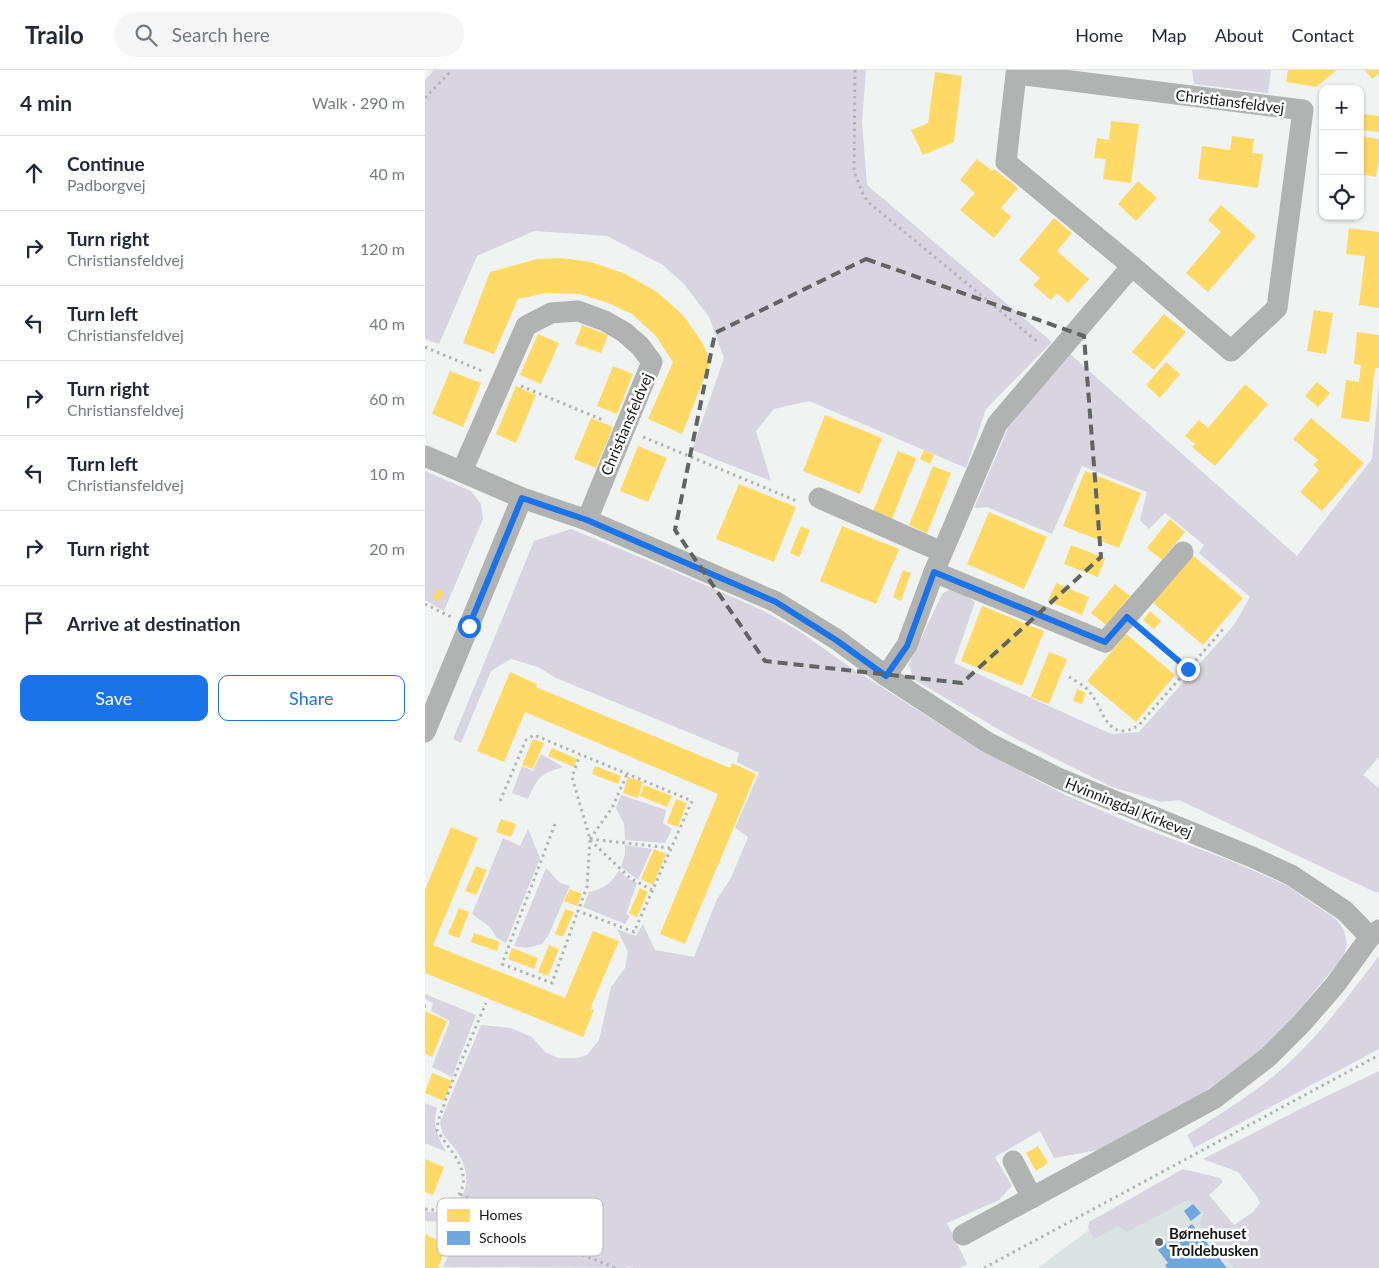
<!DOCTYPE html>
<html lang="en">
<head>
<meta charset="utf-8">
<style>
  body { margin:0; font-family:Lato,sans-serif; background:#f6f6f7; color:#1f2937 }
  .controls { position:absolute; right:15px; top:15px; display:grid; overflow:hidden; border-radius:10px; box-shadow:0 1px 4px #0004 }
  .controls button { width:45px; height:45px; display:grid; place-items:center; padding:0; border:0; border-bottom:1px solid #e0e1e3; background:#fff; color:#1f2937; font:25px sans-serif }
  .stop { position:absolute; width:15px; height:15px; margin:-11px; border:4px solid #1a73e8; border-radius:50%; background:#fff }
  .stop.end { background:#1a73e8; border-color:#fff; box-shadow:0 1px 5px #0008 }
  .list { margin:0; padding:0; list-style:none }
  h2 { display:flex; justify-content:space-between; align-items:center; height:65px; margin:0; padding:0 20px; font-size:21px }
  h2 small { font-size:16px; font-weight:400; color:#747a83 }
  .list li { display:grid; grid-template-columns:32px 1fr auto; gap:15px; align-items:center; box-sizing:border-box; height:75px; padding:0 20px; border-top:1px solid #e0e1e3 }
  .list b { display:block; font-size:19px; white-space:nowrap }
  .list p { margin:0; font-size:16px; white-space:nowrap; color:#747a83 }
  .list em { font-size:16px; font-style:normal; color:#747a83 }
  .actions { display:flex; gap:10px; padding:15px 20px }
  .actions a { flex:1; padding:11px 0; border:1px solid #1a73e8; border-radius:10px; text-align:center; font-size:18px; color:#1a73e8 }
  .actions .main { background:#1a73e8; color:#fff }
  .icon { flex:none; width:28px; height:28px; fill:none; stroke:currentColor; stroke-width:2; stroke-linecap:round; stroke-linejoin:round }
  .map { position:relative; flex:none; width:954px; height:1198px; overflow:hidden }
  header { display:flex; align-items:center; gap:30px; box-sizing:border-box; height:70px; padding:0 25px; background:#fff; border-bottom:1px solid #e0e1e3 }
  header strong { font-size:24px }
  nav { display:flex; gap:28px; margin-inline-start:auto; font-size:18px }
  .search { width:350px; height:45px; background:#f6f6f7; display:flex; align-items:center; gap:12px; box-sizing:border-box; padding:0 18px; border-radius:28px; color:#747a83; font-size:19px }
  main { display:flex }
  aside { flex:1; background:#fff }
  .map>svg:first-child { display:block }
</style>
</head>
<body>
<header>
<strong>Trailo</strong>
<div class="search"><svg class="icon" aria-label="search" viewBox="0 0 24 24"><circle cx="10" cy="10" r="6"/><path d="M15 15l6 6"/></svg>Search here</div>
<nav><a>Home</a><a>Map</a><a>About</a><a>Contact</a></nav>
</header>
<main>
<aside>
<h2>4 min<small>Walk · 290 m</small></h2>
<ul class="list">
<li><svg class="icon" aria-label="ahead" viewBox="0 0 24 24"><path d="M12 20V5M6 11l6-6 6 6"/></svg><div><b>Continue</b><p>Padborgvej</p></div><em>40 m</em></li>
<li><svg class="icon" aria-label="right" viewBox="0 0 24 24"><path d="M7 20v-9h11M14 6l5 5-5 5"/></svg><div><b>Turn right</b><p>Christiansfeldvej</p></div><em>120 m</em></li>
<li><svg class="icon" aria-label="left" viewBox="0 0 24 24"><path d="M17 20v-9H6M10 6l-5 5 5 5"/></svg><div><b>Turn left</b><p>Christiansfeldvej</p></div><em>40 m</em></li>
<li><svg class="icon" aria-label="right" viewBox="0 0 24 24"><path d="M7 20v-9h11M14 6l5 5-5 5"/></svg><div><b>Turn right</b><p>Christiansfeldvej</p></div><em>60 m</em></li>
<li><svg class="icon" aria-label="left" viewBox="0 0 24 24"><path d="M17 20v-9H6M10 6l-5 5 5 5"/></svg><div><b>Turn left</b><p>Christiansfeldvej</p></div><em>10 m</em></li>
<li><svg class="icon" aria-label="right" viewBox="0 0 24 24"><path d="M7 20v-9h11M14 6l5 5-5 5"/></svg><div><b>Turn right</b></div><em>20 m</em></li>
<li><svg class="icon" aria-label="arrive" viewBox="0 0 24 24"><path d="M6 21V4h12l-3 4 3 4H6"/></svg><div><b>Arrive at destination</b></div></li>
</ul>
<div class="actions"><a class="main">Save</a><a>Share</a></div>
</aside>
<div class="map">
<svg width="954" height="1198" viewBox="0 0 954 1198">
  <rect width="100%" height="100%" fill="#eff3f2"/>
  <!-- built -->
  <path fill="#d9e4e2" d="M764,1104L840,1198H613L684,1145Z"/>
  <!-- green -->
  <g fill="#d8d5e1">
    <path d="M9,0H441L437,52L442,115L627,272L561,339L541,398L384,331L349,339L331,361L346,411L267,380L299,288L284,247L259,214L238,195L182,166L109,161L52,186L14,274L0,269V10Z"/>
    <path d="M767,0H846L843,23L769,14Z"/>
    <path d="M645,284L872,486L947,389L954,314V687L938,705L954,718V821L952,823L754,730L736,732L687,717L585,666L488,609L484,594L517,524L528,517L550,532L529,593L686,664L714,662L809,555L825,527L774,483L779,475L740,443L724,459L715,450L722,422L657,396L627,464L562,437L549,438L584,356Z"/>
    <path d="M0,401L46,421L56,434L58,449L19,541L0,530Z"/>
    <path d="M146,459L234,495L337,540L371,559L425,597L554,679L640,725L715,757L804,790L861,815L911,849L919,860L922,875L918,887L865,951L835,980L799,1009L767,1030L673,1080L629,1088L615,1061L570,1087L587,1116L574,1130L522,1153L542,1194L535,1198H209L196,1193L206,1198L18,1197L34,1162L21,1152L0,1151V1141C14,1143 21,1143 32,1132C47,1117 42,1095 30,1079C27,1074 21,1069 18,1064C17,1061 16,1056 15,1052L56,955L86,958L107,967L120,982L133,988H152L162,985L174,970L186,917L200,898L203,882L192,859L211,866L218,854L230,880L269,887L292,829L306,808L323,767L310,758L334,703L312,692L314,683L131,608L113,597L86,589L66,601L36,673L28,669L109,471Z"/>
    <path d="M116,684L138,697C115,704 113,707 103,729L87,723L97,696L108,701Z"/>
    <path d="M196,725L241,740L238,753L247,759L240,773L200,770L199,754L191,738Z"/>
    <path d="M103,759L115,788L81,873L72,868L65,857L47,844L78,768L95,776Z"/>
    <path d="M200,775L227,779L213,810L196,797L200,784Z"/>
    <path d="M121,798L135,813L145,816L124,864L117,874L102,878L89,876Z"/>
    <path d="M194,800L201,807L212,813L201,844L205,846L200,854L158,837L164,822C178,819 187,813 194,800Z"/>
    <path d="M954,886V979L769,1078L762,1065C802,1040 843,1015 876,981C905,952 929,918 954,886Z"/>
    <path d="M0,924L51,945L27,1007L7,997L25,951L6,941L8,933L0,929Z"/>
    <path d="M954,1001V1198H809L775,1154L778,1143L763,1130L702,1162L693,1156L669,1169L663,1158L664,1152L758,1099L795,1108L798,1112L784,1125L809,1155L828,1142L835,1133L833,1128L813,1102L778,1089L877,1038Z"/>
    <path d="M0,1033L12,1038C7,1055 13,1067 21,1082L0,1073Z"/>
  </g>
  <!-- homes -->
  <g fill="#ffd966">
    <path d="M863,0H912L891,17L861,12Z"/>
    <path d="M940,0H954V4L947,9Z"/>
    <path d="M510,2L537,6L529,72L498,85L486,60L503,53Z"/>
    <path d="M937,44L954,46V62L935,60Z"/>
    <path d="M686,51L714,54L706,113L678,109L681,89L669,88L672,68L684,70Z"/>
    <path d="M807,66L829,69L827,83L838,84L833,118L773,109L777,76L805,80Z"/>
    <path d="M935,66L954,69V91L951,107L935,104Z"/>
    <path d="M552,89L567,101L569,99L593,118L576,138L586,147L569,168L535,140L550,123L535,110Z"/>
    <path d="M713,111L732,128L711,151L693,134Z"/>
    <path d="M796,135L831,166L783,222L761,203L796,162L783,150Z"/>
    <path d="M629,148L647,163L632,181L664,209L643,233L632,223L626,230L608,215L615,208L594,190Z"/>
    <path d="M924,158L954,162V238L934,235L940,186L921,184Z"/>
    <path d="M137,188L166,192L201,204L232,222L258,245L276,271L286,291L257,364L223,349L248,292L231,266L207,244L183,233L155,224L120,223L93,229L69,284L38,273L65,202L112,189Z"/>
    <path d="M889,240L908,243L901,284L882,281Z"/>
    <path d="M739,244L761,262L729,300L707,282Z"/>
    <path d="M157,255L183,265L176,283L150,274Z"/>
    <path d="M932,262L954,265V298H950L944,352L916,348L921,310L934,312L936,295L929,294Z"/>
    <path d="M113,264L134,273L116,314L95,305Z"/>
    <path d="M741,292L755,304L735,328L721,315Z"/>
    <path d="M188,296L208,304L192,344L172,336Z"/>
    <path d="M25,301L56,313L38,357L7,344Z"/>
    <path d="M892,312L905,323L893,337L880,326Z"/>
    <path d="M820,314L843,334L790,396L767,377L770,374L760,366L774,350L783,358Z"/>
    <path d="M91,316L111,325L91,373L71,364Z"/>
    <path d="M400,345L457,368L435,424L378,401Z"/>
    <path d="M166,348L188,357L171,398L149,389Z"/>
    <path d="M886,348L939,393L897,441L875,422L894,400L888,395L893,390L868,369Z"/>
    <path d="M213,376L242,388L223,432L195,421Z"/>
    <path d="M499,380L509,385L505,394L495,389Z"/>
    <path d="M473,381L491,388L467,449L448,441Z"/>
    <path d="M508,396L526,403L502,463L484,455Z"/>
    <path d="M660,401L716,423L694,478L638,456Z"/>
    <path d="M314,414L371,437L349,492L291,469Z"/>
    <path d="M564,442L622,467L599,519L542,494Z"/>
    <path d="M745,449L760,462L737,490L722,478Z"/>
    <path d="M376,456L385,460L374,487L365,483Z"/>
    <path d="M417,456L474,479L451,534L395,511Z"/>
    <path d="M646,475L680,488L673,507L639,494Z"/>
    <path d="M766,484L818,528L778,575L726,531Z"/>
    <path d="M478,500L486,503L476,531L468,527Z"/>
    <path d="M631,513L664,527L657,545L623,531Z"/>
    <path d="M690,514L705,526L681,555L666,543Z"/>
    <path d="M12,519L19,522L14,531L8,528Z"/>
    <path d="M557,536L619,561L597,616L536,591Z"/>
    <path d="M725,541L736,551L729,559L718,550Z"/>
    <path d="M701,564L750,605L711,652L662,611Z"/>
    <path d="M624,582L642,589L624,634L606,627Z"/>
    <path d="M85,602L112,614L111,617L305,698L307,693L331,704L260,874L235,864L293,724L100,642L79,692L52,681Z"/>
    <path d="M652,619L661,623L657,634L648,631Z"/>
    <path d="M108,669L119,673L108,699L97,695Z"/>
    <path d="M127,678L152,689L149,697L123,686Z"/>
    <path d="M170,696L196,706L193,714L167,704Z"/>
    <path d="M203,707L218,712L213,728L198,723Z"/>
    <path d="M219,715L247,726L242,737L215,726Z"/>
    <path d="M251,729L262,733L253,757L242,753Z"/>
    <path d="M76,749L91,754L86,767L71,762Z"/>
    <path d="M26,757L53,768L8,875L140,928L168,861L194,871L165,939L169,940L158,967L0,903V820Z"/>
    <path d="M229,779L241,784L228,815L216,809Z"/>
    <path d="M51,796L62,800L51,825L40,821Z"/>
    <path d="M215,818L223,822L212,847L204,843Z"/>
    <path d="M145,819L157,824L152,836L139,831Z"/>
    <path d="M34,838L44,842L34,868L23,864Z"/>
    <path d="M140,839L149,842L138,867L130,864Z"/>
    <path d="M49,863L75,872L72,881L46,872Z"/>
    <path d="M124,875L134,879L123,906L113,902Z"/>
    <path d="M87,878L113,888L109,899L83,889Z"/>
    <path d="M0,941L22,951L7,987L0,984Z"/>
    <path d="M7,1003L27,1011L19,1031L0,1023Z"/>
    <path d="M613,1076L623,1093L611,1101L601,1083Z"/>
    <path d="M0,1089L19,1097L8,1125L0,1122Z"/>
    <path d="M0,1164L22,1175L13,1198H0Z"/>
  </g>
  <!-- schools -->
  <g fill="#6fa8dc">
    <path d="M768,1134L776,1143L766,1151L759,1141Z"/>
    <path d="M767,1154L802,1198H742L740,1195L743,1193L733,1180Z"/>
  </g>
  <g fill="none" stroke-linecap="round" stroke-linejoin="round">
    <!-- path -->
    <g stroke="#b3b5b5" stroke-width="3" stroke-dasharray="2.5 4" stroke-linecap="butt">
      <path d="M430,0L429,101L437,122L443,132L614,273"/>
      <path d="M0,28L27,0"/>
      <path d="M0,277L57,301"/>
      <path d="M96,316L180,351"/>
      <path d="M218,367L374,432"/>
      <path d="M0,534L26,547"/>
      <path d="M717,560L763,599"/>
      <path d="M644,607C650,611 659,615 664,621C679,639 682,675 714,655L800,557"/>
      <path d="M75,731L101,670L109,665L267,731L209,862L153,841L162,817L165,769L147,707L155,685"/>
      <path d="M130,754L77,894L127,913L153,841"/>
      <path d="M165,769L246,778"/>
      <path d="M165,769L187,738L202,704"/>
      <path d="M165,770L205,808L227,820"/>
      <path d="M0,936H1"/>
      <path d="M35,1124L155,1184L191,1198"/>
      <path d="M0,1139C10,1141 21,1139 29,1131C53,1105 25,1082 12,1060L13,1051L28,1010L61,933"/>
      <path d="M559,1198L954,985"/>
    </g>
    <!-- street -->
    <g stroke="#b1b2b2" stroke-width="21">
      <path d="M591,4L878,40L852,238L806,281L707,196L581,92Z"/>
      <path d="M0,386L97,428L162,450L351,532L411,569L461,606L482,575L509,502L572,354L707,196"/>
      <path d="M37,401L101,256L126,243L153,241L180,251L199,262L215,276L227,292L162,450"/>
      <path d="M394,428L517,482"/>
      <path d="M509,502L680,572L758,482"/>
      <path d="M461,606L562,672L633,708L827,787L866,805L920,841L945,867"/>
      <path d="M0,662L97,428"/>
      <path d="M588,1091L607,1128"/>
      <path d="M538,1165L790,1028L843,987L877,953L910,915L945,867L954,860"/>
    </g>
  </g>
  <g fill="none" stroke-linecap="round" stroke-linejoin="round">
    <!-- route -->
    <path stroke="#1a73e8" stroke-width="6" d="M44,556L97,428L162,450L351,532L411,570L461,606L482,576L509,502L680,572L702,547L763,599"/>
  </g>
  <!-- marked area -->
  <path fill="none" stroke="#616463" stroke-width="4" stroke-dasharray="10 6" stroke-linejoin="round" d="M441,189L659,266L676,487L537,613L340,591L250,460L290,263Z"/>
  <!-- markers -->
  <circle fill="#616463" stroke="#fff" stroke-width="2" cx="734" cy="1172" r="5"/>
  <g text-anchor="middle" dominant-baseline="central" stroke-width="5" stroke-linejoin="round" paint-order="stroke">
    <!-- street labels -->
    <g font-size="15" fill="#141716" stroke="#fff">
      <text transform="translate(805 31) rotate(7)">Christiansfeldvej</text>
      <text transform="translate(201 354) rotate(-67)">Christiansfeldvej</text>
      <text transform="translate(704 737) rotate(22)">Hvinningdal Kirkevej</text>
    </g>
    <!-- poi labels -->
    <g font-size="15" font-weight="bold" fill="#141716" stroke="#fff" text-anchor="start">
      <text x="744" y="1163">Børnehuset<tspan x="744" dy="17">Troldebusken</tspan></text>
    </g>
  </g>
  <!-- legend -->
  <rect x="12" y="1128" width="166" height="58" rx="8" fill="#fff" stroke="#b8b9b9" stroke-width="1"/>
  <rect x="22" y="1139" width="23" height="13" fill="#ffd966"/>
  <rect x="22" y="1161" width="23" height="14" fill="#6fa8dc"/>
  <g font-size="14" fill="#141716">
    <text x="54" y="1150">Homes</text>
    <text x="54" y="1173">Schools</text>
  </g>
</svg>
<div class="controls">
<button>+</button>
<button>−</button>
<button><svg class="icon" aria-label="locate" viewBox="0 0 24 24"><circle cx="12" cy="12" r="6"/><path d="M12 2v4M12 18v4M2 12h4M18 12h4"/></svg></button>
</div>
<div class="stop" style="left:44px;top:556px"></div>
<div class="stop end" style="left:763px;top:599px"></div>
</div>
</main>
</body>
</html>
